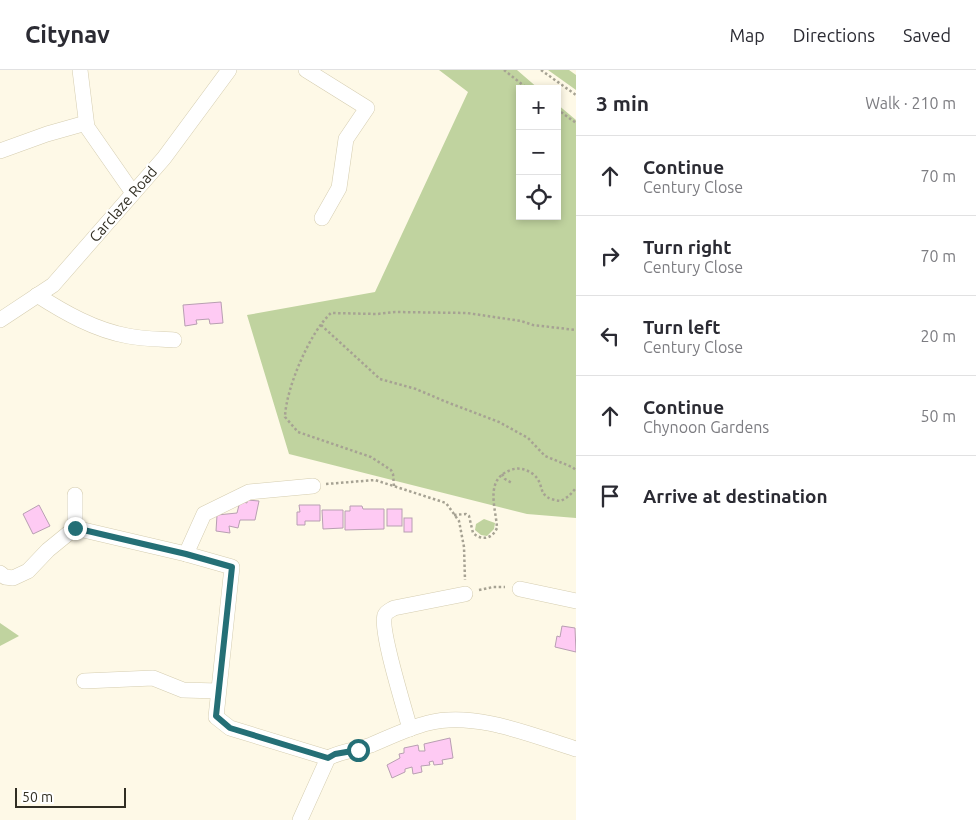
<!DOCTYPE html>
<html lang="en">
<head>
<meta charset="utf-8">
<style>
  body { margin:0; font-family:Ubuntu,sans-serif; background:#f7f7f7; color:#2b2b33 }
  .controls { position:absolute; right:15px; top:15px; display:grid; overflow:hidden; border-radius:0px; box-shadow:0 2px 8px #0003 }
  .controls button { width:45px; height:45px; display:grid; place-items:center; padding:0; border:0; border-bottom:1px solid #e1e1e2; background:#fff; color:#2b2b33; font:25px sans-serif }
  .scale { position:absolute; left:15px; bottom:12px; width:111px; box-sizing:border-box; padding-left:5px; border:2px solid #312e23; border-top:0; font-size:14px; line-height:18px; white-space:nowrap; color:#312e23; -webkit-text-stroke:4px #fff; paint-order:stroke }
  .stop { position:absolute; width:15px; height:15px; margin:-11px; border:4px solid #246f76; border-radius:50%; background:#fff }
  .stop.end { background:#246f76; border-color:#fff; box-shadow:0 1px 5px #0008 }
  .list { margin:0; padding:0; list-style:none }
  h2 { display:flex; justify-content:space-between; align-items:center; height:65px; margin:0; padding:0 20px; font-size:21px }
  h2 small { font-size:16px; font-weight:400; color:#7c7c81 }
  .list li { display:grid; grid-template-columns:32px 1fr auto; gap:15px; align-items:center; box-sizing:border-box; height:80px; padding:0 20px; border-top:1px solid #e1e1e2 }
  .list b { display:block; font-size:19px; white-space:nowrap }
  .list p { margin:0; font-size:16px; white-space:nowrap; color:#7c7c81 }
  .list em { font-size:16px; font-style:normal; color:#7c7c81 }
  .icon { flex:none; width:28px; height:28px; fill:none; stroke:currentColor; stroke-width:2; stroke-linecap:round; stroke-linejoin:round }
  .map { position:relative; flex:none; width:576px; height:750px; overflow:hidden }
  header { display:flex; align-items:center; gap:30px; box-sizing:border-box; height:70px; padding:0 25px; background:#fff; border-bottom:1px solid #e1e1e2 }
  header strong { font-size:24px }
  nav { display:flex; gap:28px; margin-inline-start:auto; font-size:18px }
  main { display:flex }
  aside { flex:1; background:#fff }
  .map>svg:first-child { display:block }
</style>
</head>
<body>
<header>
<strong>Citynav</strong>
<nav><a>Map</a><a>Directions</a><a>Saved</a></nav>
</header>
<main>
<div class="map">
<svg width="576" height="750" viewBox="0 0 576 750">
  <rect width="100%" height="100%" fill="#fef9e7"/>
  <!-- green -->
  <g fill="#c0d39f">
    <path d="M439,0H517L539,19H520V146H557V34L576,50V448L527,444L289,384L247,245L375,222L468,22Z"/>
    <path d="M548,0H569L576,5V20Z"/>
    <path d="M484,449L495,453L494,459L487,466L481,465L475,460L476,454Z"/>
    <path d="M0,553L19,566L0,576Z"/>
  </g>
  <!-- building -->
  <g fill="#fecaf3" stroke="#b89fb2">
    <path d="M221,232L223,253L210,254L209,249L196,250L197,254L185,256L183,235Z"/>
    <path d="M247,430L259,431L255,450H240L238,458L229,456L230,463L216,461L217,445L237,443L240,431L247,433Z"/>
    <path d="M39,435L50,456L33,464L23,444Z"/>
    <path d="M299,435H320V451H305V455H297V442H300Z"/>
    <path d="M350,436H362L363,439H384V459L345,460V441H350Z"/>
    <rect x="387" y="439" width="15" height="17"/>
    <path d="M322,440H343V458L323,459Z"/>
    <rect x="404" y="448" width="8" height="14"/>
    <path d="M562,556L575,558L576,582L555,577L557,566L560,567Z"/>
    <path d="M450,668L453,688L442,690L443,694L434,695L433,691L429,692L430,695L421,696L422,702L413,704L412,697L405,699V702L392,708L387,695L400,688L399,684L404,683V678L418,675L419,681H425L424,674Z"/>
  </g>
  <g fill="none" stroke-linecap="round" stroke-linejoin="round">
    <defs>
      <g id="minor">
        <path d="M80,0L87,57L133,123"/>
        <path d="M306,0L367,38L346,69L339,118L322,148"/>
        <path d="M0,81L47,64L86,53"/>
        <path d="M37,225C65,243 95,260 128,266C143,269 159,269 174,270"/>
        <path d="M0,250L53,215L164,88L229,0"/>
        <path d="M75,425V458"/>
        <path d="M186,484L204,444L249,422L313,416"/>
        <path d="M0,503L5,507L13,508L28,501L48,480L75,458L186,484L232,497L216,647L230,658L328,688"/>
        <path d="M520,519L576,531"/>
        <path d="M84,611L153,608L183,620L218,621"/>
        <path d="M410,659C405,640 379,558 385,545C387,541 391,540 394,538L465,524"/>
        <path d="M300,750L328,688C341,681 357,680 371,675C390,667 408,658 428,653C475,641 531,665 576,679"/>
      </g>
    </defs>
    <!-- minor casing -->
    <use href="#minor" stroke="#d5cdb0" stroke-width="16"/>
    <!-- path -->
    <g stroke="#a6a293" stroke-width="2.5" stroke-dasharray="2.5 2.5" stroke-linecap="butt">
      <path d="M504,0L528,19"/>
      <path d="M541,0L576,25"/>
      <path d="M557,39L576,53"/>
      <path d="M321,255L380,309L416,319L444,331L499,352L528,368L545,386L572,397L576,400"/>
      <path d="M502,404L505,409L512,413"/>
      <path d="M326,414L375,410L446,433L459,451L464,477L465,510"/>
      <path d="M394,416L393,404L391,400L371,387L298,362L285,347C286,318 310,262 331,243L377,244L395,242L467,243L521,251L533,255L576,260"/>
      <path d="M454,445L466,444L469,446L473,463C482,471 492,469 497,458C496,438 484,409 511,400C518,397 526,399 533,404C547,415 534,428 561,431L569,426L576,418"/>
      <path d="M479,520L493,517H505"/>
    </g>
    <!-- minor -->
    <use href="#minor" stroke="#fff" stroke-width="15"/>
  </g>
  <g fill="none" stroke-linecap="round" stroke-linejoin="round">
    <!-- route -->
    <path stroke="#246f76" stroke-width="6" d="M75,458L186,484L232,497L216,646L230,658L328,688L335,684L358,680"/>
  </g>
  <g text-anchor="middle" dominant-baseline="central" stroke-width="4" stroke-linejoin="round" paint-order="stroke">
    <!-- street labels -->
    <g font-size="15" fill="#312e23" stroke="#fff">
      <text transform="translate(123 134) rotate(-49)">Carclaze Road</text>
    </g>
  </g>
</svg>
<div class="controls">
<button>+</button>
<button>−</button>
<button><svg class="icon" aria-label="locate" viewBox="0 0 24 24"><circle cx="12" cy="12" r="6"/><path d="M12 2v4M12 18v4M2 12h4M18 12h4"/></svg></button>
</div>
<div class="scale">50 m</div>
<div class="stop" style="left:358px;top:680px"></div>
<div class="stop end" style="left:75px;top:458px"></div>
</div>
<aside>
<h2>3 min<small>Walk · 210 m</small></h2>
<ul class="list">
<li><svg class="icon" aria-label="ahead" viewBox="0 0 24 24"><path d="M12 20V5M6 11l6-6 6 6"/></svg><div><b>Continue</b><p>Century Close</p></div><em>70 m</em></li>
<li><svg class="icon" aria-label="right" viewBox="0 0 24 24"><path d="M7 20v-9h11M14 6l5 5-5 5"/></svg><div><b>Turn right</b><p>Century Close</p></div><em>70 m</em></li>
<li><svg class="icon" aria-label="left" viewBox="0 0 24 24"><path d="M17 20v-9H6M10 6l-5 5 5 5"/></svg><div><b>Turn left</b><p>Century Close</p></div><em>20 m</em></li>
<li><svg class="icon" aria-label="ahead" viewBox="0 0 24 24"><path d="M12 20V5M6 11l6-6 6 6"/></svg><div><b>Continue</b><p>Chynoon Gardens</p></div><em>50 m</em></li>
<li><svg class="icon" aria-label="arrive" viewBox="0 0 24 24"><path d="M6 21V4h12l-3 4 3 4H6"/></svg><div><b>Arrive at destination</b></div></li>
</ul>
</aside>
</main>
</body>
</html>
